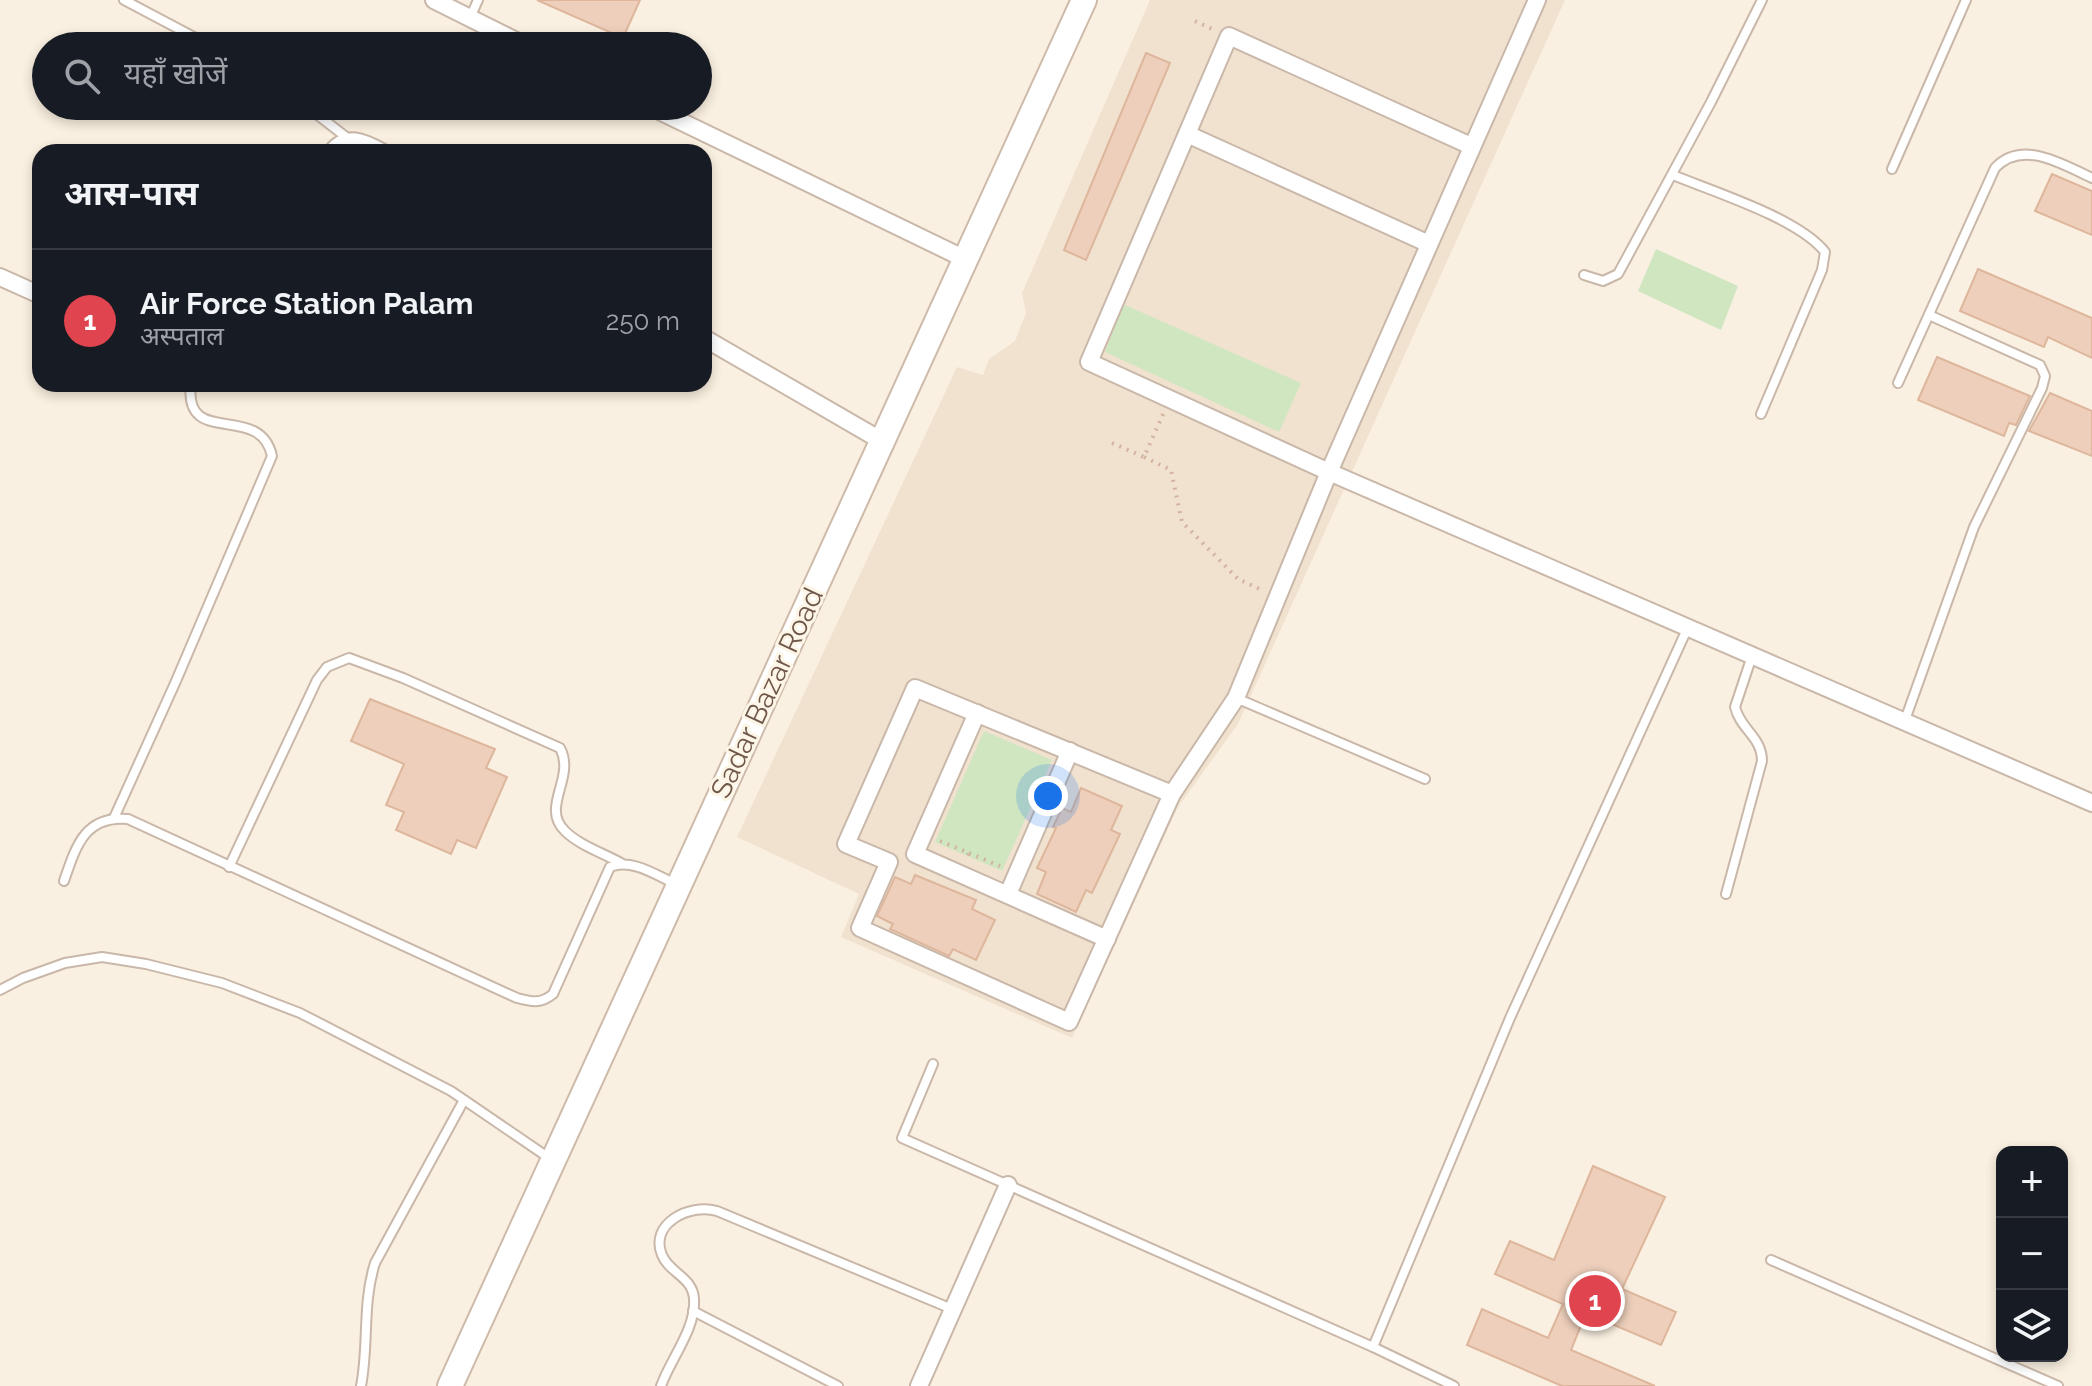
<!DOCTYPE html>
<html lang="hi">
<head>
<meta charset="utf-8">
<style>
  body { margin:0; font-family:Raleway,"Noto Sans Devanagari",sans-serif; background:#242831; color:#f1f3f6 }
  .controls { position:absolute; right:24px; bottom:24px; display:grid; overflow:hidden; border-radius:16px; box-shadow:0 4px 12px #0003 }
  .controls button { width:72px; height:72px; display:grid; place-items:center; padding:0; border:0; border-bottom:2px solid #363941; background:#171b24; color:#f1f3f6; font:40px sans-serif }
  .you { position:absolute; left:1048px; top:796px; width:28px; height:28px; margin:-20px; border:6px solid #fff; border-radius:50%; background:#1a73e8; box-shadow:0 0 0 12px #1a73e833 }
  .badge { display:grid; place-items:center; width:52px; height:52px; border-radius:50%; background:#db704f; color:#fff; font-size:26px; font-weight:700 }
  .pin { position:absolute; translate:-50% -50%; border:4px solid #fff; box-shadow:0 2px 8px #0006 }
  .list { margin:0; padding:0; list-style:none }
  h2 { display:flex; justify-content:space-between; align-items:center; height:104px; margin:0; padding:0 32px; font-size:34px }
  h2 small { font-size:26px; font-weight:400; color:#9ea1a6 }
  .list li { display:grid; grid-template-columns:52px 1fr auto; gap:24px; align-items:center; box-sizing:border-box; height:144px; padding:0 32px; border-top:2px solid #363941 }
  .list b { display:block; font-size:30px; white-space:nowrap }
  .list p { margin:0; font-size:26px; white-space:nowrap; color:#9ea1a6 }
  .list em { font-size:26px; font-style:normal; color:#9ea1a6 }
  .icon { flex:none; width:44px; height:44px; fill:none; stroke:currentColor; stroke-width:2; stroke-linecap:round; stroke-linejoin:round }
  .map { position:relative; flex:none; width:2092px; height:1386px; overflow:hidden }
  .search { position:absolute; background:#171b24; box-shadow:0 4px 12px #0003; left:32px; top:32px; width:680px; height:88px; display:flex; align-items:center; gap:20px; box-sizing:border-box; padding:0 28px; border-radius:44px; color:#9ea1a6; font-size:30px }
  .panel { position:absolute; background:#171b24; box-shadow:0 4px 12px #0003; left:32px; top:144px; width:680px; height:248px; border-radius:24px }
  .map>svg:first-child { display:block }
</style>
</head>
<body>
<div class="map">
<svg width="2092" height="1386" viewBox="0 0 2092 1386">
  <rect width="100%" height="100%" fill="#faf0e1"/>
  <!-- residential -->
  <path fill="#f1e2d0" d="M1150,0H1565L1238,724L1178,807L1072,1038L841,937L859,894L737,837L957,367L983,375L989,359L1015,341L1026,313L1022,293Z"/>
  <!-- green -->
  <g fill="#cfe6c1">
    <path d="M1656,249L1738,286L1721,330L1638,291Z"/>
    <path d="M1123,304L1301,383L1279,432L1105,352Z"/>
    <path d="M984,731L1052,760L1002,871L935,842Z"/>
  </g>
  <!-- building -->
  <g fill="#edcfbb" stroke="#deb69c" stroke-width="2">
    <path d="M537,0H640L623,38Z"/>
    <path d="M1146,53L1170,63L1086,260L1064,250Z"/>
    <path d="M2052,174L2092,191V235L2035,211Z"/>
    <path d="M1978,269L2092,318V358L2048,337L2044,347L1960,311Z"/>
    <path d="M1937,357L2030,396L2016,425L2009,423L2004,436L1918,400Z"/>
    <path d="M2050,393L2092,411V456L2029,431Z"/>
    <path d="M370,699L495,749L486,768L507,777L476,848L457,840L451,854L396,830L404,812L386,805L404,764L351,741Z"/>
    <path d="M1081,788L1122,806L1111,830L1120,834L1092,893L1086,890L1076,912L1037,894L1046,872L1037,868L1056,828L1053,827L1062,808L1071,812Z"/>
    <path d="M915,875L976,900L972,909L995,920L976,960L953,949L949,956L890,929L893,924L877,916L895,877L911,884Z"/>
    <path d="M1593,1166L1665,1197L1622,1289L1676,1312L1661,1345L1586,1313L1571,1350L1655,1386H1562L1467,1345L1482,1309L1548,1338L1563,1304L1495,1274L1510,1241L1554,1260Z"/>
  </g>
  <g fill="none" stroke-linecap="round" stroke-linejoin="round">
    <defs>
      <g id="lane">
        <path d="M124,0L211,46"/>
        <path d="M470,18L478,0"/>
        <path d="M306,106L350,140"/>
        <path d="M1892,169L1966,0"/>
        <path d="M1673,175C1714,192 1798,218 1825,252L1822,270L1761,414"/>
        <path d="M1584,275L1603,281L1618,274L1711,102L1762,0"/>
        <path d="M1898,383L1995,168C2022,139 2062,164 2092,178"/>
        <path d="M1236,698L1425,779"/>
        <path d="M1905,720L1974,527L2042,388L2045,376L2040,365L1929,315"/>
        <path d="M114,818L176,681L272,456C260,401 183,449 191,384"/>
        <path d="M229,867L317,680L327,667L349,658L403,678L560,748C576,778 540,807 565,831C579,845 603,853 621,863"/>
        <path d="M64,881C76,846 85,815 128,819L517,998C532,1002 541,1004 553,994L610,867C633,858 657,876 678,885"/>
        <path d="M1726,894L1762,761C1762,737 1740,729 1735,707L1752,656"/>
        <path d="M0,990L23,978L65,963L102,957L146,964L222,983L300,1013L451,1091L552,1160"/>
        <path d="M933,1064L902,1138L1373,1347L1454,1386"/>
        <path d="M1771,1260L2058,1386"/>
        <path d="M693,1311L838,1386"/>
        <path d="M1373,1347L1510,1018L1688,627"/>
        <path d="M361,1386C369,1345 362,1304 375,1263L464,1100"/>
        <path d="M661,1386C671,1358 696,1329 694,1299C693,1277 669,1273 662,1255C649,1224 689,1203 717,1211L952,1309"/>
      </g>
      <g id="street">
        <path d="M434,0L526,46"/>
        <path d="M649,106L965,259"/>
        <path d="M1187,134L1429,244"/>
        <path d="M1471,146L1229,36L1089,362L1329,472L2092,803"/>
        <path d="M332,152C347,134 363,142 382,152"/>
        <path d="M0,277L40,295"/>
        <path d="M704,338L882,441"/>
        <path d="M977,713L915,854L1107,939"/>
        <path d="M1172,794L915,688L846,844L889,862L860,928L1069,1022L1172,794L1236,698L1329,472L1537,0"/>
        <path d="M1008,894L1070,751"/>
        <path d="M919,1386L1008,1185"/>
      </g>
      <path id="secondary" d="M450,1386L1084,0"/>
    </defs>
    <!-- lane casing -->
    <use href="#lane" stroke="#c9b8a9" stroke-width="12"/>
    <!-- street casing -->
    <use href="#street" stroke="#c9b8a9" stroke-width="20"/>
    <!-- secondary casing -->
    <use href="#secondary" stroke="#cebaa9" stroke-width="28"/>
    <!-- path -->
    <g stroke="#d1b39e" stroke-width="4" stroke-dasharray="2 6" stroke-linecap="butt">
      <path d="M1195,21L1212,29"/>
      <path d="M1112,443L1144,457L1164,412"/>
      <path d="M1144,457L1171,470L1182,522L1238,579L1262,590"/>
      <path d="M940,841L969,853L966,860"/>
      <path d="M969,853L1000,866"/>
    </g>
    <!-- lane -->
    <use href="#lane" stroke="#fff" stroke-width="8"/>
    <!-- street -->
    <use href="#street" stroke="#fff" stroke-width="16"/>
    <!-- secondary -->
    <use href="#secondary" stroke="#fff" stroke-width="24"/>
  </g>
  <g text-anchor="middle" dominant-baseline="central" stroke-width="6" stroke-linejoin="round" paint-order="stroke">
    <!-- street labels -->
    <g font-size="28" fill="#6e574a" stroke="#fdf5e6">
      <text transform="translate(767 693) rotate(-65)">Sadar Bazar Road</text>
    </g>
  </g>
</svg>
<div class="controls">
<button>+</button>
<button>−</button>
<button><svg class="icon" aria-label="layers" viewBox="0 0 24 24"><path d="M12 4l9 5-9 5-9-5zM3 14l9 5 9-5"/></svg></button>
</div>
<div class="you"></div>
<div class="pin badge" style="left:1595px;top:1301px;background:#e0444e">1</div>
<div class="search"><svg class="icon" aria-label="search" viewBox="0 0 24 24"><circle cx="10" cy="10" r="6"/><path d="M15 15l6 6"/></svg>यहाँ खोजें</div>
<section class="panel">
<h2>आस-पास<small></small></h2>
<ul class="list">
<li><span class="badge" style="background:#e0444e">1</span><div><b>Air Force Station Palam</b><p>अस्पताल</p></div><em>250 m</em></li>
</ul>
</section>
</div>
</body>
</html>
